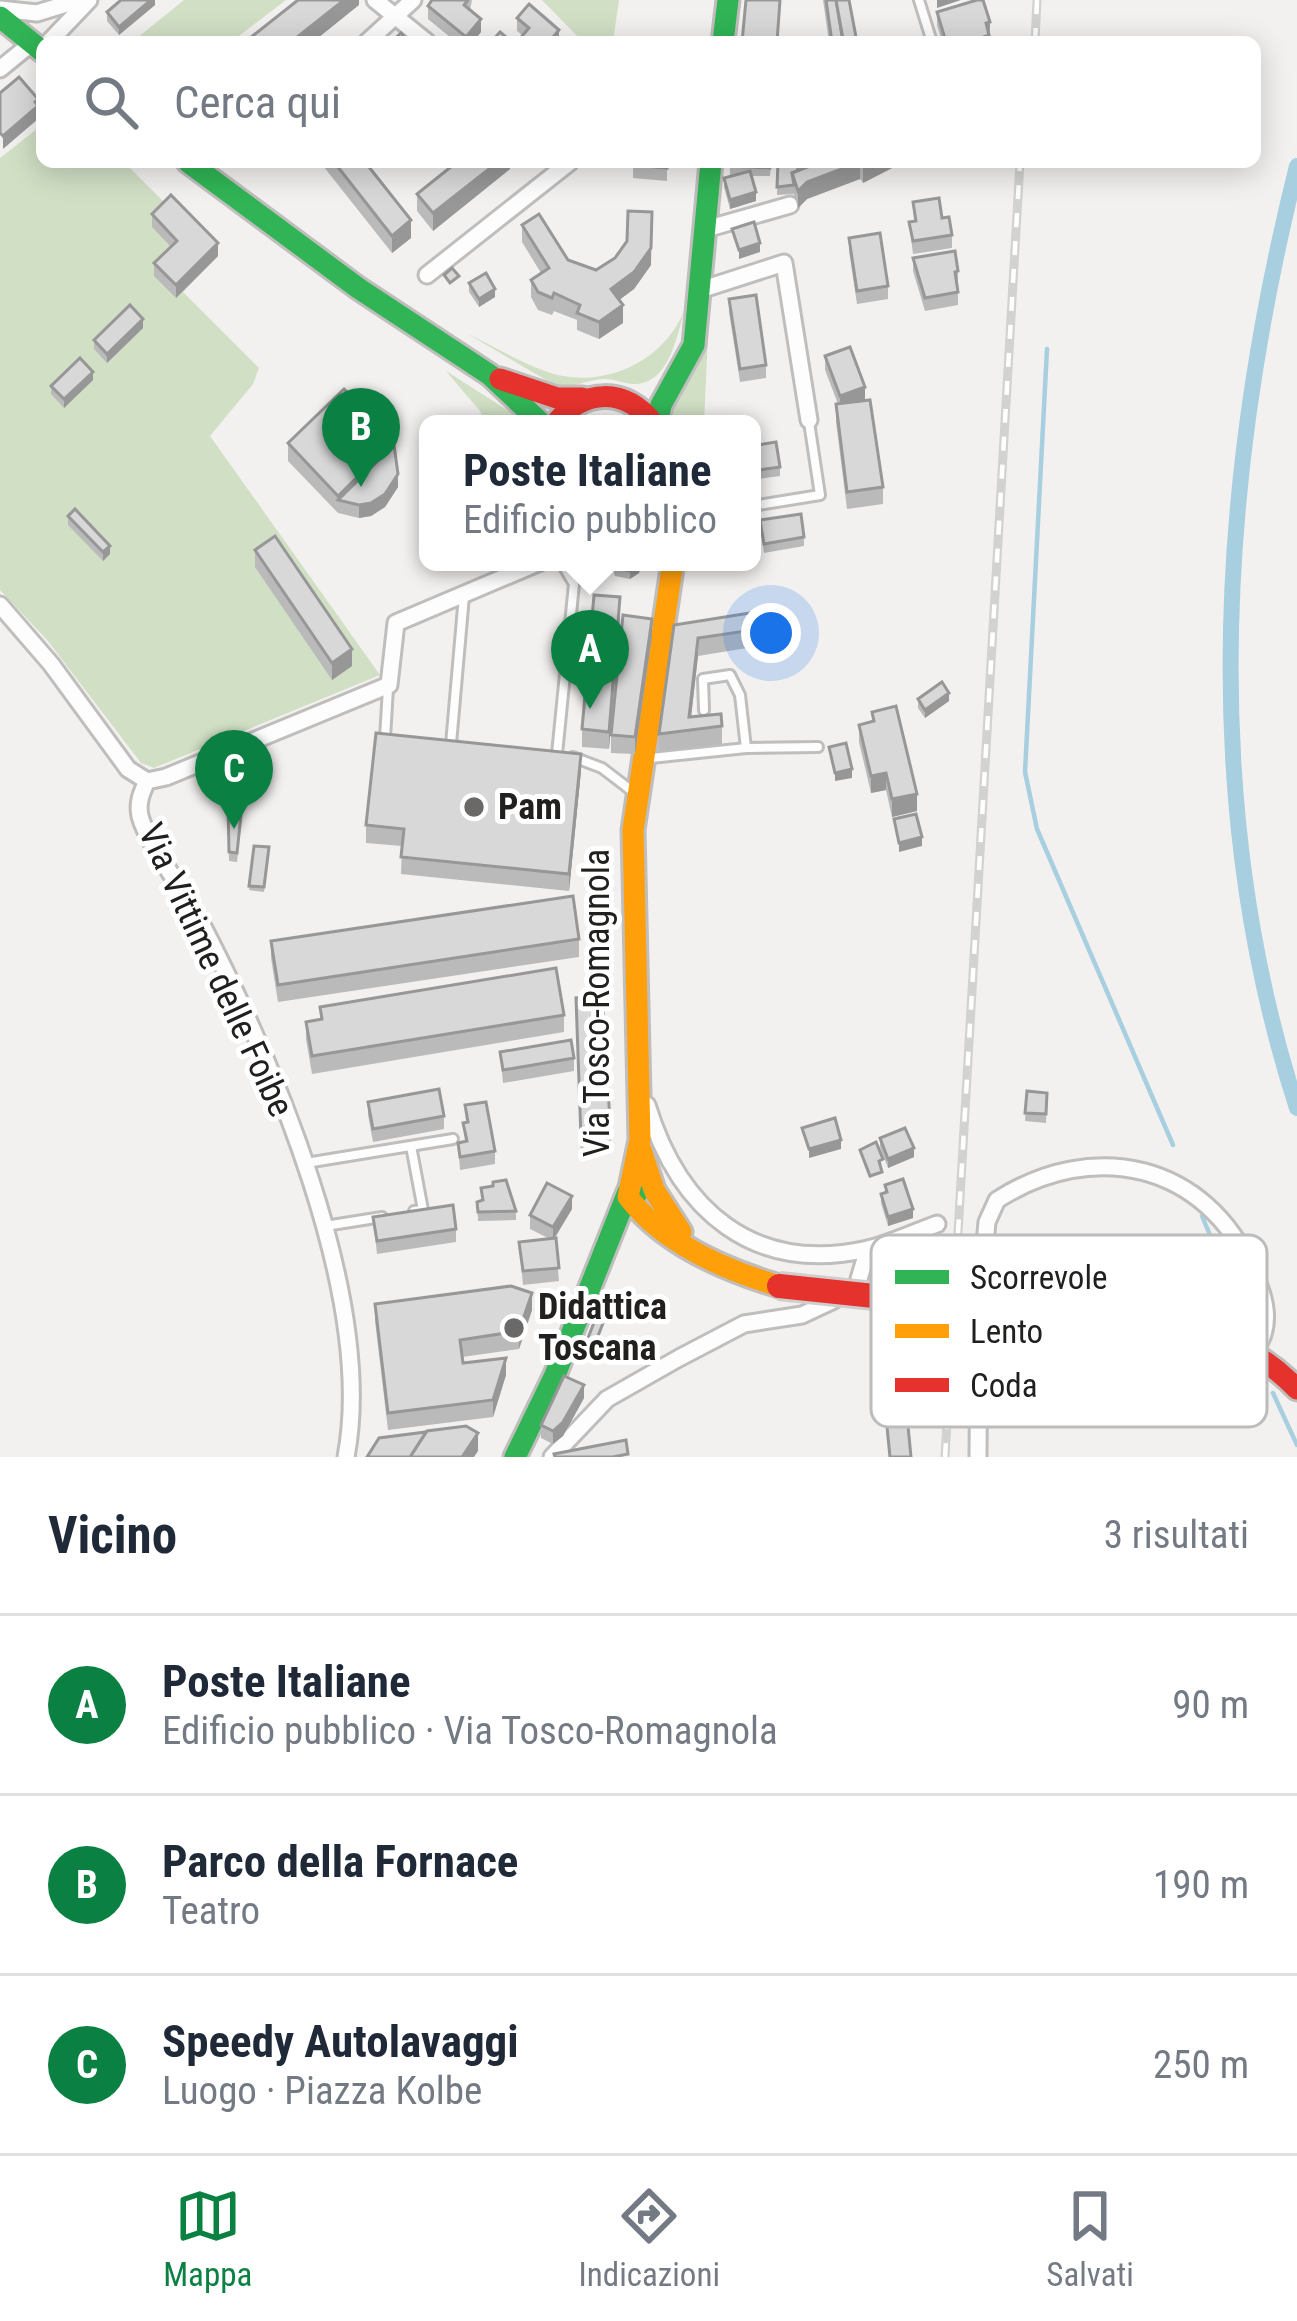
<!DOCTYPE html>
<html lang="it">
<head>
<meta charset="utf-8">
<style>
  body { margin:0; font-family:"Roboto Condensed",sans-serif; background:#f6f6f7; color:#1f2937 }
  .you { position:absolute; left:771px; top:633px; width:42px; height:42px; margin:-30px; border:9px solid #fff; border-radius:50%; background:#1a73e8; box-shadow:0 0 0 18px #1a73e833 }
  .badge { display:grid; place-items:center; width:78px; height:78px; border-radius:50%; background:#0b8043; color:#fff; font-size:39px; font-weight:700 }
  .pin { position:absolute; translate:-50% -99px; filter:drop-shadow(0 3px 6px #0008) }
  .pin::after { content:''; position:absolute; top:63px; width:42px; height:36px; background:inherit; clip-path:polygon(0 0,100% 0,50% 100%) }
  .popup { position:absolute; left:419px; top:415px; width:342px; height:156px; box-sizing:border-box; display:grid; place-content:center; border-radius:18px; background:#fff; filter:drop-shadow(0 3px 9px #0005); font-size:39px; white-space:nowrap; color:#747a83 }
  .popup b { font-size:45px; color:#1f2937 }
  .popup::after { content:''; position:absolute; left:50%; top:100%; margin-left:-24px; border:24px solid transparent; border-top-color:#fff }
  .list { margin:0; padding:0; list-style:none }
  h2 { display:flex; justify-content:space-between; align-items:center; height:156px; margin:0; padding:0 48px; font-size:51px }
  h2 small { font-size:39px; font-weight:400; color:#747a83 }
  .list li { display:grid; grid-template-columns:78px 1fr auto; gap:36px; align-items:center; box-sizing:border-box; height:180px; padding:0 48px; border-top:3px solid #e0e1e3 }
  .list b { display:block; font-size:45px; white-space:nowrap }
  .list p { margin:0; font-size:39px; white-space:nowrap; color:#747a83 }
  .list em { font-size:39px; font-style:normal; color:#747a83 }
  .icon { flex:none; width:66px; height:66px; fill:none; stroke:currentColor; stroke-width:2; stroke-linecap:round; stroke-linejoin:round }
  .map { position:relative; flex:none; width:1297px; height:1457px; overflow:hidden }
  .search { position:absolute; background:#fff; box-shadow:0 6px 30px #0003; left:36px; right:36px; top:36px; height:132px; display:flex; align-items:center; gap:30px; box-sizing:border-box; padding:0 42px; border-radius:18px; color:#747a83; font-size:45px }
  .sheet { height:696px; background:#fff }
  nav { display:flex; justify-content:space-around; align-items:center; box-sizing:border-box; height:168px; border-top:3px solid #e0e1e3; background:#fff; font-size:33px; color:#747a83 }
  nav a { display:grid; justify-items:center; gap:6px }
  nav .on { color:#0b8043 }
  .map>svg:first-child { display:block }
</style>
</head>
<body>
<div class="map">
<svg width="1297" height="1457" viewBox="0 0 1297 1457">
  <rect width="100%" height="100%" fill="#f3f1ef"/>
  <!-- green -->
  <g fill="#d1dfc5">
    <path d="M184,0H286L231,42H132Z"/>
    <path d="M542,0H619L613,42H583Z"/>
    <path d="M42,125V162H124L218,256L183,292L259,368L253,384L210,436L380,675L154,768L141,763L47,640L0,590V158Z"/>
    <path d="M684,311C678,334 670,376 643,383C630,387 617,379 605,379C589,379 574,388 558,387L466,333C491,345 516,360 542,370C597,392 662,365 684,311Z"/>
    <path d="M708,334L704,424H668L667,415Z"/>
    <path d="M446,371L529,424H485L480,411Z"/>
  </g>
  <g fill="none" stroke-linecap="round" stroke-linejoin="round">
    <!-- stream -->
    <g stroke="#a7cfe0" stroke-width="4.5">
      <path d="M1047,349L1025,772L1037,829L1173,1145"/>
      <path d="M1202,1216L1233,1290"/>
      <path d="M1273,1393L1297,1445"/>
    </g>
    <!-- canal -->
    <path stroke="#a7cfe0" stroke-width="16" d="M1297,166C1220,474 1198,802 1297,1108"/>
    <defs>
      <g id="lane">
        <path d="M919,0L932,42"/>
        <path d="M752,506L820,495L809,422"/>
        <path d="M385,738L388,688"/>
        <path d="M451,744L464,596"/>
        <path d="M746,748L818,747"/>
        <path d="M557,754L574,584L561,562"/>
        <path d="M573,757L602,768L632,791"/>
        <path d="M651,758L746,748L740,695L730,675L703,679L704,710"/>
        <path d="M411,1146L423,1210L414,1211"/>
        <path d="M306,1163L453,1139"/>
        <path d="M325,1226L382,1217"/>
      </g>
      <g id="street">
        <path d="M375,0L427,42"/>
        <path d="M0,9L37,13L79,0"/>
        <path d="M49,42L89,0"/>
        <path d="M367,42L413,0"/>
        <path d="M0,69L32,43"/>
        <path d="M706,229L790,205"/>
        <path d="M427,275L570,162"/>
        <path d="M700,290L784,263L809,420"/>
        <path d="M0,605L51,664L128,769L147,781"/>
        <path d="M147,781C142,792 137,802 140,816C147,843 184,891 199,919C272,1059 376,1299 346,1457"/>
        <path d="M147,781L166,777L389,685L396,623L540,562"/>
        <path d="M647,1105C679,1210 753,1275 868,1249C892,1243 915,1232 937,1224"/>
        <path d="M859,1279L868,1249"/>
        <path d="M980,1298L987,1222L997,1200C1094,1138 1206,1163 1253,1271C1265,1297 1273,1325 1255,1350"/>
        <path d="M552,1457L607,1399L679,1358L744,1324L802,1315L834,1300"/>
        <path d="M978,1457L979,1325"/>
      </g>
      <g id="fast">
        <path d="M0,17L42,51"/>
        <path d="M723,42L728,0"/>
        <path d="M188,162L358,288L490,375L542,424"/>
        <path d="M657,424L661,405L694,345L711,162"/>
        <path d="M515,1457L555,1375L628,1192L636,1195"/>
      </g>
      <g id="slow">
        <path d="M673,562L633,830L640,1140L628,1197C663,1243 725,1270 779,1286"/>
        <path d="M641,1150L654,1190L681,1232"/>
      </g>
      <g id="jam">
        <path d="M500,379L557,398H582"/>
        <path d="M555,424C584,388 625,387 654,424"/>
        <path d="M1141,1324C1204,1330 1252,1342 1297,1389"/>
      </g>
    </defs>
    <!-- lane casing -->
    <use href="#lane" stroke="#c0bebc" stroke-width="14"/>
    <!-- street casing -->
    <use href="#street" stroke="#c0bebc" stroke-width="21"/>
    <!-- fast casing -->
    <use href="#fast" stroke="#c0bebc" stroke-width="27"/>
    <!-- slow casing -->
    <use href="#slow" stroke="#c0bebc" stroke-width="27"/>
    <!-- jam casing -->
    <use href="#jam" stroke="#c0bebc" stroke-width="27"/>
    <!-- lane -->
    <use href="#lane" stroke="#fdfdfd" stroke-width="8"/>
    <!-- street -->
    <use href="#street" stroke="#fdfdfd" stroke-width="15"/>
    <!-- fast -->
    <use href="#fast" stroke="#30b455" stroke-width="21"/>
    <!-- slow -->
    <use href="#slow" stroke="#ff9f0a" stroke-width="21"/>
    <!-- jam -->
    <use href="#jam" stroke="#e5322d" stroke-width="21"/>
    <defs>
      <g id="rail">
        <path d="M1035,42L1037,0"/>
        <path d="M945,1457L1020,162"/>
      </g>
    </defs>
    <!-- rail casing -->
    <use href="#rail" stroke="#d2d2d1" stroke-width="9"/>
    <!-- rail -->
    <use href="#rail" stroke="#fff" stroke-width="4.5" stroke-dasharray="14" stroke-linecap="butt"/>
    <defs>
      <path id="jam-bridge" d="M779,1286L1141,1324"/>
    </defs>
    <!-- jam-bridge casing -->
    <use href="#jam-bridge" stroke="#cfcecc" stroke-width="30" stroke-linecap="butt"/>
    <!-- jam-bridge -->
    <use href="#jam-bridge" stroke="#e5322d" stroke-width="24"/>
  </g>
  <!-- wall -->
  <g fill="#bbbaba">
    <path d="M155,0V5L119,35L107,21V12Z"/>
    <path d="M472,0L470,10L481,32L473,42H456L428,19V6Z"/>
    <path d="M823,0H849L856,42H829Z"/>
    <path d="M937,12L990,22L989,42H942L937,25Z"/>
    <path d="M517,18L559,42L522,35L517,31Z"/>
    <path d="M320,162H365L411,238L392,253Z"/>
    <path d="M510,162V169L433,231L417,211V194Z"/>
    <path d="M633,162H667V181L633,178Z"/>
    <path d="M730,162H771L770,176H751L756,201L730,209L724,187V178L735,175H730Z"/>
    <path d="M778,162L798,170L820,162H896V166L863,183L860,179L807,199L798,208L794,194L777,195Z"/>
    <path d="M913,202L952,235V248L913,254L909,222L914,221Z"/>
    <path d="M152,214L218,256L176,298L154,276V263L171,247L152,227Z"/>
    <path d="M522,225L568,260L596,270L651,265L634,289L619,300L623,323L599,339L577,330V320L554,311L552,315L538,310L531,297V280L541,273L522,242Z"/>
    <path d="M849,238L888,286V299L857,304L849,251Z"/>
    <path d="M913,258L958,271V305L925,311L913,271Z"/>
    <path d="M469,283L495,297L479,307L469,292Z"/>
    <path d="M729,299L766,365V378L740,382L729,312Z"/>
    <path d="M143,328L107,363L94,349V340Z"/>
    <path d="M825,356L865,400L883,487V504L847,509L836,422V404H838L825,370Z"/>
    <path d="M93,380L64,408L51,394V386Z"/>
    <path d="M394,441L398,487L385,507L371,516L359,518L338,513L288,461V443Z"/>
    <path d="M752,446L780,467V476L752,480Z"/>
    <path d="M68,516L110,554L103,561L68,525Z"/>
    <path d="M760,520L804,537V546L764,553Z"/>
    <path d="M255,550L352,666L332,680L255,567Z"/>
    <path d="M610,562H642L639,573L630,579L615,576Z"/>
    <path d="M620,614L609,749L582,747V729Z"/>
    <path d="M674,625L753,630V647L698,656L691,717L722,726V744L659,751V734Z"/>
    <path d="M652,636L635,754L611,753V735Z"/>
    <path d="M918,699L949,701L925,718L918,708Z"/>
    <path d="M872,712L917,811L892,817L886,790L871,793L859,742V725L872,722Z"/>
    <path d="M581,771L569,891L401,874L402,846L366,843V825Z"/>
    <path d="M243,805L237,862L229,861L228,806Z"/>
    <path d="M254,846L269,847L264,892L249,890Z"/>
    <path d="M579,939V957L278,1002L271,958V941Z"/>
    <path d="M320,1007L564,1015V1032L312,1074L306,1039V1022L320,1020Z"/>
    <path d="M576,1015L611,1136V1153L581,1155Z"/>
    <path d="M500,1052L574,1058V1071L503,1083Z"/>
    <path d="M1027,1091L1047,1093L1046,1123L1025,1121Z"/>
    <path d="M368,1102L444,1116V1129L373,1142L368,1115Z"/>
    <path d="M465,1105L495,1151V1164L460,1170L458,1143L465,1142L463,1123L466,1122Z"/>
    <path d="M880,1138L914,1157L888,1168L880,1147Z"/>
    <path d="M885,1185L913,1218L888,1226L881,1203V1194L885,1192Z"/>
    <path d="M481,1188L516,1211V1220L478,1221L477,1202L482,1201Z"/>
    <path d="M572,1209L555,1238L559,1281L523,1285L519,1242L550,1239L530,1229V1215Z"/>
    <path d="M373,1217L456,1229V1242L377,1254Z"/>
    <path d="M375,1304L532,1310L519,1349L462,1357L463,1363L506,1375L493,1417L388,1430L375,1321Z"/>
    <path d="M584,1398L563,1436L553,1444L541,1438V1425Z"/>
  </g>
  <!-- shaded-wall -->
  <g fill="#989797">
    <path d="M151,0H155V5L119,35V27Z"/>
    <path d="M344,0H359V5L313,42H291Z"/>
    <path d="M937,0H961L937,8Z"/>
    <path d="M481,19V32L473,42H466V37Z"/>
    <path d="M990,22L989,42H971L986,23Z"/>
    <path d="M559,30V42H549Z"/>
    <path d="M38,99V119L3,149V136Z"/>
    <path d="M498,162H510V169L433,231V213Z"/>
    <path d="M860,162V179L807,199L798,208V191L807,182Z"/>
    <path d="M871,162H896V166L863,183V166Z"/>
    <path d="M756,192V201L730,209V200Z"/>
    <path d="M652,212L651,265L634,289L611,306V289Z"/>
    <path d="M411,220V238L392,253V236Z"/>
    <path d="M218,243V256L176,298V285Z"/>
    <path d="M760,243V252L739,259V250Z"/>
    <path d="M495,289V297L479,307V299Z"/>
    <path d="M623,305V323L599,339V322Z"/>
    <path d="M143,319V328L107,363V354Z"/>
    <path d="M93,372V380L64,408V399Z"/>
    <path d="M865,387V400L840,409V396Z"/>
    <path d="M394,441V458L338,500V496Z"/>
    <path d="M398,474V487L385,507L371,516L359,518V505Z"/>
    <path d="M110,546V554L103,561V552Z"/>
    <path d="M640,562L642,563L639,573L630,579V571Z"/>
    <path d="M620,597V614L609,749V732Z"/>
    <path d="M652,619V636L635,754V737Z"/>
    <path d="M698,638V656L689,735V717Z"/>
    <path d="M352,649V666L332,680V663Z"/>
    <path d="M949,693V701L925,718V710Z"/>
    <path d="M581,754V771L569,891V874Z"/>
    <path d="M852,769V778L835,781V773Z"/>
    <path d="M886,773V790L871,793V776Z"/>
    <path d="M917,794V811L892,817V799Z"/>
    <path d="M922,837V846L899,852V843Z"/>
    <path d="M841,1140V1149L809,1158V1149Z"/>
    <path d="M914,1148V1157L888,1168V1159Z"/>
    <path d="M572,1196V1209L553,1240V1227Z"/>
    <path d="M913,1209V1218L888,1226V1217Z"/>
    <path d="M532,1293V1310L519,1349V1331Z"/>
    <path d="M506,1358V1375L493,1417V1400Z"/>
    <path d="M584,1385V1398L563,1436L553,1444V1431Z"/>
    <path d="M478,1433V1451L474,1457H462Z"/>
  </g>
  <!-- building -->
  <g fill="#d9d8d8" stroke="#989797" stroke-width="3">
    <path d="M121,0H151L119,27L107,12Z"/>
    <path d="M298,0H344L291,42H245Z"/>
    <path d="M432,0H468L464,5L481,19L466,37L428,6Z"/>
    <path d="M746,0H780L777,42H742Z"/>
    <path d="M826,0H836L843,42H832Z"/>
    <path d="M836,0H849L856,37L843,39Z"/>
    <path d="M977,0H983L990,22L986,23L989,35L971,42H946L937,12Z"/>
    <path d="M529,4L559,30L549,42H517L529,28L517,18Z"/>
    <path d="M500,32L512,42H491Z"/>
    <path d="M401,33L409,42H391Z"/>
    <path d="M19,77L38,99L35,102L38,106L3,136L0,133V93Z"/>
    <path d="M334,162H365L411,220L392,236Z"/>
    <path d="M457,162H498L433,213L417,194Z"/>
    <path d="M633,162H667V168L633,165Z"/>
    <path d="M730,162H771L770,168L730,166Z"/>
    <path d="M778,162H798V170L792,173L794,185L777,187Z"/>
    <path d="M820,162H860L807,182L798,191L792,173Z"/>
    <path d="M750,171L756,192L730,200L724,178Z"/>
    <path d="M171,195L218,243L176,285L154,263L177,241L152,214Z"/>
    <path d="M939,198L942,218L949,217L952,235L913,241L909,222L916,221L913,202Z"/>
    <path d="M628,211L652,212L651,248L634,272L611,289L623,305L599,322L577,313L580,305L554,293L552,298L538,292L531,280L549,268L522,225L539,214L568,260L596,270L615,258L627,241Z"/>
    <path d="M754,222L760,243L739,250L732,229Z"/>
    <path d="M880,233L888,286L857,291L849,238Z"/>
    <path d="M955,251L958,271L955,272L958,292L925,298L913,258Z"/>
    <path d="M452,268L459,276L450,283L444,275Z"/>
    <path d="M486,273L495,289L479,299L469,283Z"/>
    <path d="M756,295L766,365L740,369L729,299Z"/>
    <path d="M130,305L143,319L107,354L94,340Z"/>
    <path d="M850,347L865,387L840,396L825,356Z"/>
    <path d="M80,358L93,372L64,399L51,386Z"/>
    <path d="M344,389L394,441L338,496L288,443Z"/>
    <path d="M870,400L883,487L847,492L836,404Z"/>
    <path d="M776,442L780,467L752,471V446Z"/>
    <path d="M394,445L398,474L385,494L371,503L359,505L338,500Z"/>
    <path d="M75,509L110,546L103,552L68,516Z"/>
    <path d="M801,514L804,537L764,544L760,520Z"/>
    <path d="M275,536L352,649L332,663L255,550Z"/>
    <path d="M614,562H640L630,571L615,567Z"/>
    <path d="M594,595L620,597L609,732L582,729Z"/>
    <path d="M750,613L753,630L698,638L689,717L721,714L722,726L659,734L674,625Z"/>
    <path d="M623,615L652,619L635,737L611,735Z"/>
    <path d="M942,682L949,693L925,710L918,699Z"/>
    <path d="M896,706L917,794L892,799L886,773L871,776L859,725L874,721L872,712Z"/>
    <path d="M376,733L581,754L569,874L401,857L404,829L366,825Z"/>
    <path d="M846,743L852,769L835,773L829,747Z"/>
    <path d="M235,796H243L237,853L229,852L228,806L234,807Z"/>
    <path d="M916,814L922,837L899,843L894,819Z"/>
    <path d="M254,846L269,847L264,887L249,886Z"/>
    <path d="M573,896L579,939L278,985L271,941Z"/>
    <path d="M556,968L564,1015L312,1056L306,1022L322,1019L320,1007Z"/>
    <path d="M602,996L611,1136L581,1138L576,998Z"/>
    <path d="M571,1040L574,1058L503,1070L500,1052Z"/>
    <path d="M439,1089L444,1116L373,1129L368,1102Z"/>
    <path d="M1027,1091L1047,1093L1046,1114L1025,1113Z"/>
    <path d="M486,1102L495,1151L460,1157L458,1143L467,1141L463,1123L468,1122L465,1105Z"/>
    <path d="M835,1118L841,1140L809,1149L802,1128Z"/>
    <path d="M905,1128L914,1148L888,1159L880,1138Z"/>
    <path d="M876,1142L883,1159L879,1161L882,1172L870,1176L860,1150Z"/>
    <path d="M903,1179L913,1209L888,1217L881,1194L887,1192L885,1185Z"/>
    <path d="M506,1180L516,1211L478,1212L477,1202L483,1200L481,1188L493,1186V1182Z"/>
    <path d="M547,1183L572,1196L553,1227L530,1215Z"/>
    <path d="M453,1205L456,1229L377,1241L373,1217Z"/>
    <path d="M556,1238L559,1268L523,1271L519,1242Z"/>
    <path d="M511,1286L532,1293L519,1331L460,1340L463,1363L506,1358L493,1400L388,1413L375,1304Z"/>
    <path d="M595,1320L603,1323L596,1341L588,1338Z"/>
    <path d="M564,1376L584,1385L563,1422L553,1431L541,1425Z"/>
    <path d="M906,1405L911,1457H890L885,1407Z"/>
    <path d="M466,1426L478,1433L462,1457H410L427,1431Z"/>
    <path d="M426,1432L410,1457H367L379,1438Z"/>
    <path d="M626,1440L628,1454L613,1457H555L554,1454Z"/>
  </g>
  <!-- markers -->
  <g fill="#6a6967" stroke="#fff" stroke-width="4.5">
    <circle cx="474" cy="807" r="12"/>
    <circle cx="514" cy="1328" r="12"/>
  </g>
  <g text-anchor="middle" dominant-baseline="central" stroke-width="10" stroke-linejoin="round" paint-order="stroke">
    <!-- poi labels -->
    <g font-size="36" font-weight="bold" fill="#21201e" stroke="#fff" text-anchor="start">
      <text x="498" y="807">Pam</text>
      <text x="538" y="1307">Didattica<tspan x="538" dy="41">Toscana</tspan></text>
    </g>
    <!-- street labels -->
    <g font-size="36" fill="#21201e" stroke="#fff">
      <text transform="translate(216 970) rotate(65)">Via Vittime delle Foibe</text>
      <text transform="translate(597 1003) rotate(-90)">Via Tosco-Romagnola</text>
    </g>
  </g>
  <!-- legend -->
  <rect x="871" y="1235" width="396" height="192" rx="18" fill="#fff" stroke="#bcbcbc" stroke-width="3"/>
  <rect x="895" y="1270" width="54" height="14" fill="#30b455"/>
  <rect x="895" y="1324" width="54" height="14" fill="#ff9f0a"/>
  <rect x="895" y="1378" width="54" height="14" fill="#e5322d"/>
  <g font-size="33" fill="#21201e">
    <text x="970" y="1289">Scorrevole</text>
    <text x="970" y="1343">Lento</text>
    <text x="970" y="1397">Coda</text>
  </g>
</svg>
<div class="you"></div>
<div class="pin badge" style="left:590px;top:709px">A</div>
<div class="popup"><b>Poste Italiane</b>Edificio pubblico</div>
<div class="pin badge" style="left:361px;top:487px">B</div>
<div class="pin badge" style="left:234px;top:829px">C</div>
<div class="search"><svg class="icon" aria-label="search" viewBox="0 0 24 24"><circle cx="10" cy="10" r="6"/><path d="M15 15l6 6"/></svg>Cerca qui</div>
</div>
<section class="sheet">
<h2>Vicino<small>3 risultati</small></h2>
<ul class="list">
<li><span class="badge">A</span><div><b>Poste Italiane</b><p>Edificio pubblico · Via Tosco-Romagnola</p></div><em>90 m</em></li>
<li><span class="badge">B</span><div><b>Parco della Fornace</b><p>Teatro</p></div><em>190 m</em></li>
<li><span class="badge">C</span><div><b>Speedy Autolavaggi</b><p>Luogo · Piazza Kolbe</p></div><em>250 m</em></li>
</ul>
</section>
<nav>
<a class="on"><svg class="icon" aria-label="map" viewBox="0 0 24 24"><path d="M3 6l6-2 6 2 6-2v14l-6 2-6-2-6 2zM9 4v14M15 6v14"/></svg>Mappa</a>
<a><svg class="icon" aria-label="directions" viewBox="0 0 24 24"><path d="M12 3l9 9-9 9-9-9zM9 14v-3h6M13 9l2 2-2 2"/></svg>Indicazioni</a>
<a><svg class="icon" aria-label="saved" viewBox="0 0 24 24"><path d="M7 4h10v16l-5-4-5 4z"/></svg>Salvati</a>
</nav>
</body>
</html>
